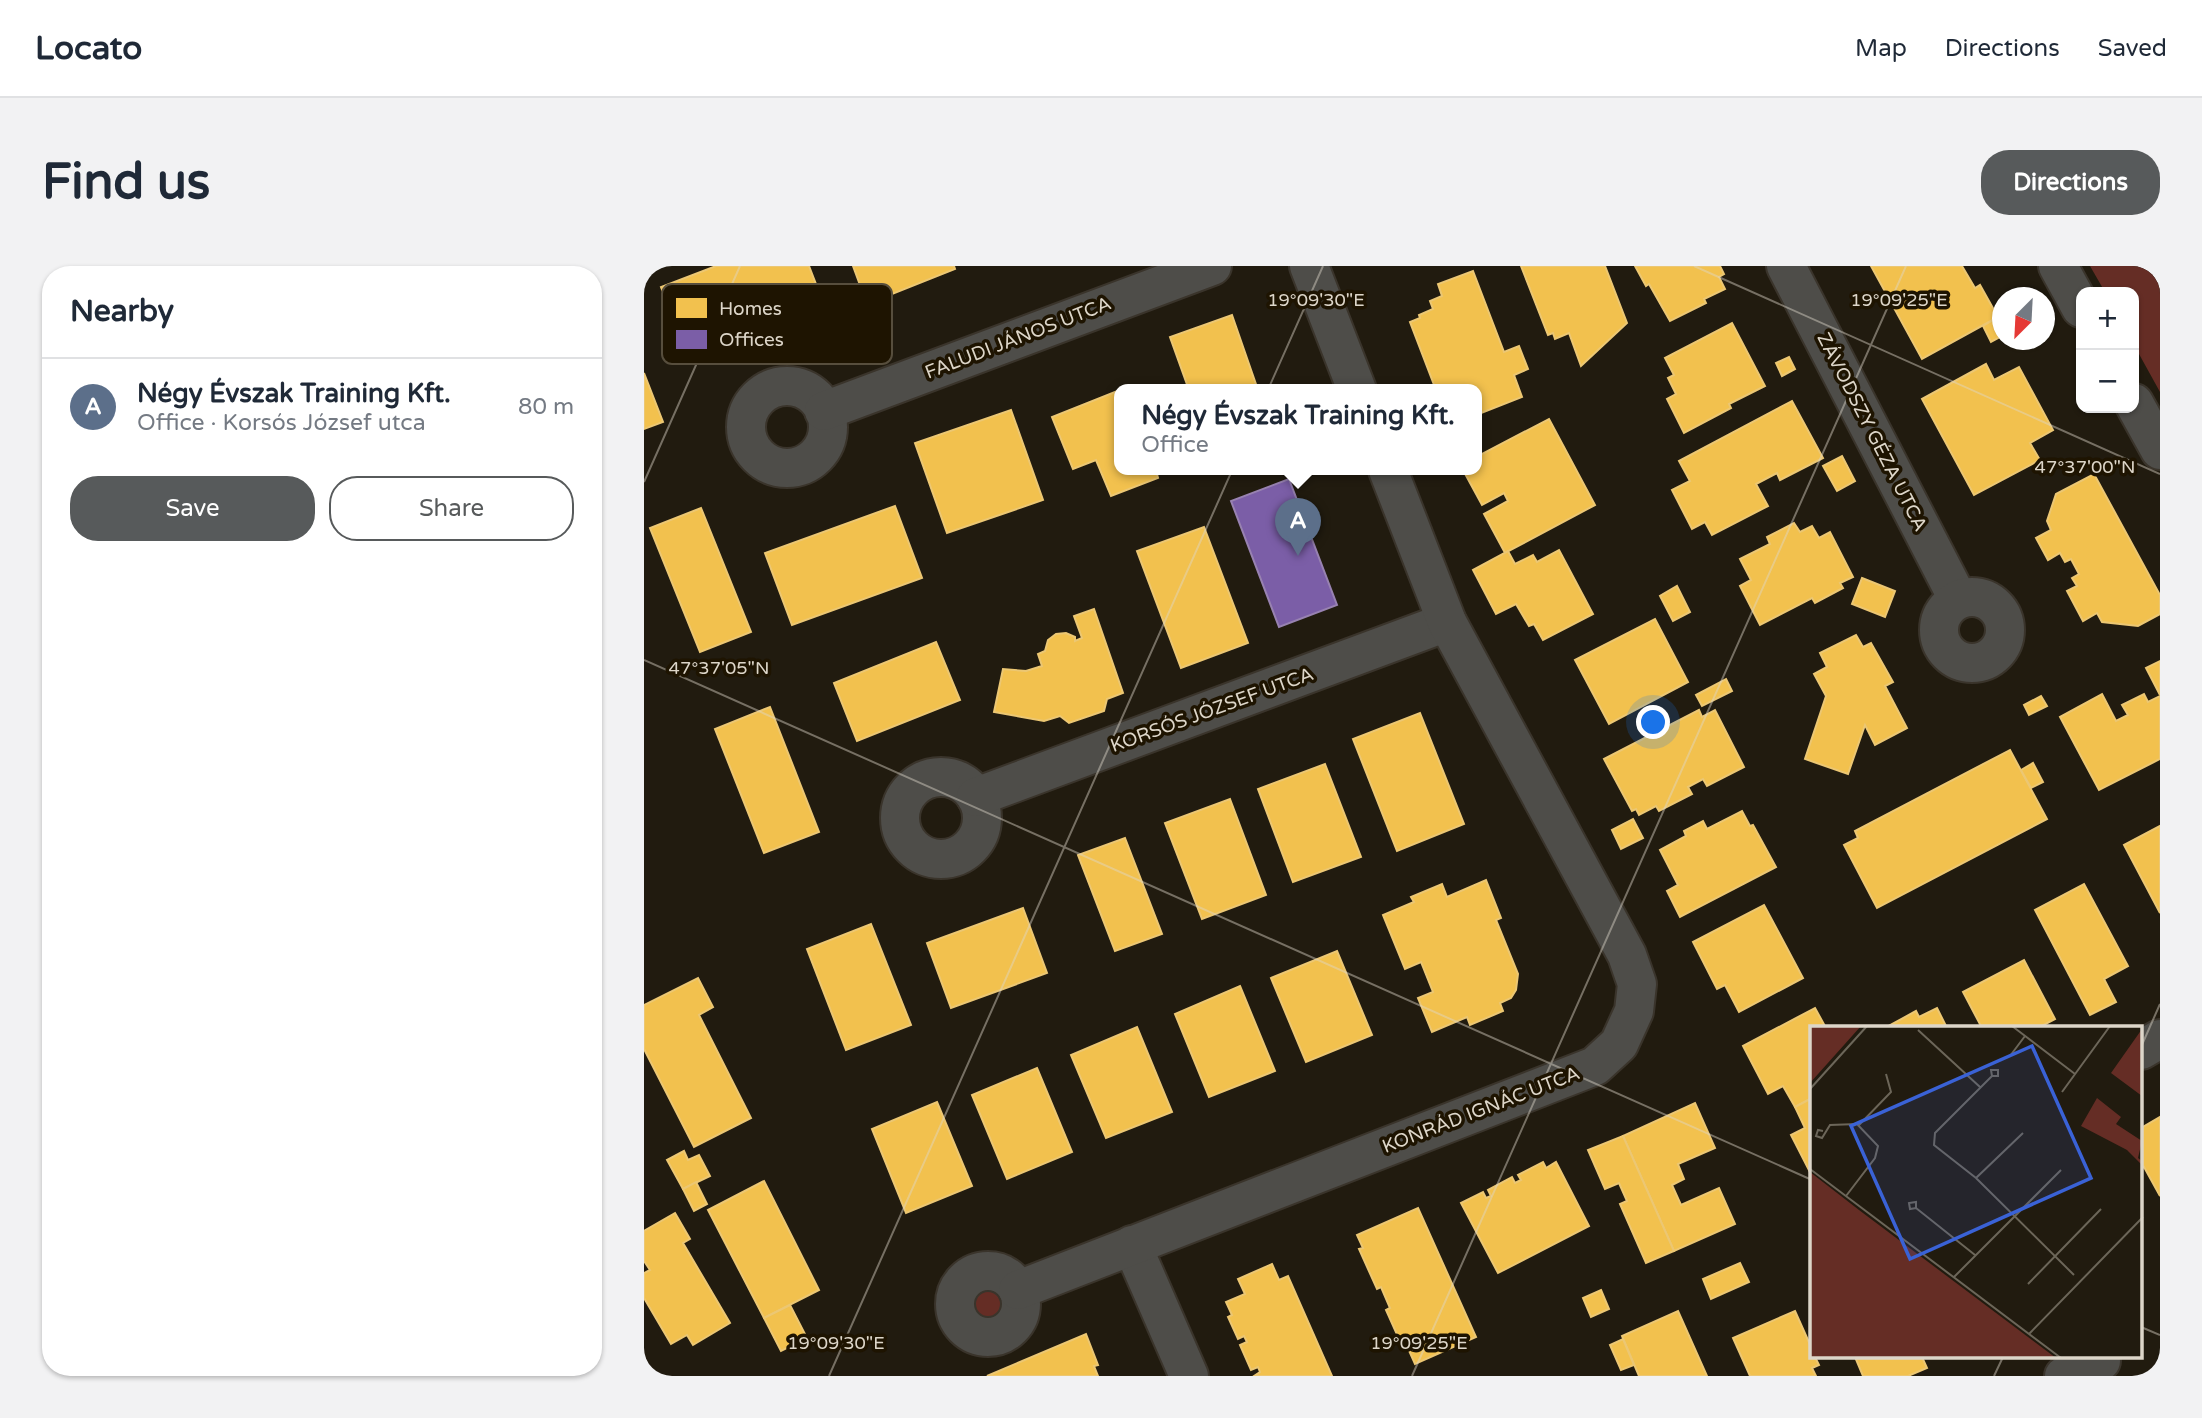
<!DOCTYPE html>
<html lang="en">
<head>
<meta charset="utf-8">
<style>
  body { margin:0; font-family:"Varela Round",sans-serif; background:#f2f2f3; color:#1f2937 }
  .controls { position:absolute; right:21px; top:21px; display:grid; overflow:hidden; border-radius:14px; box-shadow:0 2px 5px #0004 }
  .controls button { width:63px; height:63px; display:grid; place-items:center; padding:0; border:0; border-bottom:2px solid #e0e1e3; background:#fff; color:#1f2937; font:35px sans-serif }
  .compass { position:absolute; left:1348px; top:21px; width:63px; height:63px; border-radius:50%; background:#fff; box-shadow:0 2px 5px #0004; rotate:204deg }
  .you { position:absolute; left:1010px; top:457px; width:24px; height:24px; margin:-18px; border:5px solid #fff; border-radius:50%; background:#1a73e8; box-shadow:0 0 0 10px #1a73e833 }
  .badge { display:grid; place-items:center; width:46px; height:46px; border-radius:50%; background:#575a5b; color:#fff; font-size:23px; font-weight:700 }
  .pin { position:absolute; translate:-50% -58px; filter:drop-shadow(0 2px 4px #0008) }
  .pin::after { content:''; position:absolute; top:37px; width:24px; height:21px; background:inherit; clip-path:polygon(0 0,100% 0,50% 100%) }
  .popup { position:absolute; left:470px; top:118px; width:368px; height:91px; box-sizing:border-box; display:grid; place-content:center; border-radius:14px; background:#fff; filter:drop-shadow(0 2px 5px #0005); font-size:23px; white-space:nowrap; color:#747a83 }
  .popup b { font-size:26px; color:#1f2937 }
  .popup::after { content:''; position:absolute; left:50%; top:100%; margin-left:-14px; border:14px solid transparent; border-top-color:#fff }
  .list { margin:0; padding:0; list-style:none }
  h2 { display:flex; justify-content:space-between; align-items:center; height:91px; margin:0; padding:0 28px; font-size:30px }
  h2 small { font-size:23px; font-weight:400; color:#747a83 }
  .list li { display:grid; grid-template-columns:46px 1fr auto; gap:21px; align-items:center; box-sizing:border-box; height:98px; padding:0 28px; border-top:2px solid #e0e1e3 }
  .list b { display:block; font-size:26px; white-space:nowrap }
  .list p { margin:0; font-size:23px; white-space:nowrap; color:#747a83 }
  .list em { font-size:23px; font-style:normal; color:#747a83 }
  .actions { display:flex; gap:14px; padding:21px 28px }
  .actions a { flex:1; padding:16px 0; border:2px solid #575a5b; border-radius:28px; text-align:center; font-size:24px; color:#575a5b }
  .actions .main { background:#575a5b; color:#fff }
  .map { position:relative; flex:none; width:1516px; height:1110px; overflow:hidden; border-radius:28px }
  header { display:flex; align-items:center; gap:42px; box-sizing:border-box; height:98px; padding:0 35px; background:#fff; border-bottom:2px solid #e0e1e3 }
  header strong { font-size:33px }
  nav { display:flex; gap:38px; margin-inline-start:auto; font-size:24px }
  .intro { display:flex; align-items:center; justify-content:space-between; box-sizing:border-box; height:168px; padding:0 42px }
  h1 { margin:0; font-size:49px }
  .button { padding:18px 32px; border-radius:28px; background:#575a5b; color:#fff; font-size:24px; font-weight:700 }
  main { display:flex; gap:42px; padding:0 42px }
  aside { flex:1; background:#fff; border-radius:28px; box-shadow:0 2px 5px #0004 }
  .map>svg:first-child { display:block }
</style>
</head>
<body>
<header>
<strong>Locato</strong>
<nav><a>Map</a><a>Directions</a><a>Saved</a></nav>
</header>
<div class="intro"><h1>Find us</h1><a class="button">Directions</a></div>
<main>
<aside>
<h2>Nearby<small></small></h2>
<ul class="list">
<li><span class="badge" style="background:#5c6f8a">A</span><div><b>Négy Évszak Training Kft.</b><p>Office · Korsós József utca</p></div><em>80 m</em></li>
</ul>
<div class="actions"><a class="main">Save</a><a>Share</a></div>
</aside>
<div class="map">
<svg width="1516" height="1110" viewBox="0 0 1516 1110">
  <rect width="100%" height="100%" fill="#211b0f"/>
  <!-- green -->
  <g fill="#652d25">
    <path d="M1446,0H1516V126L1490,79V26H1461Z"/>
    <circle cx="344" cy="1038" r="20"/>
  </g>
  <!-- homes -->
  <g fill="#f2c14e" stroke="#ecc773" stroke-width="2">
    <path d="M72,0H165L175,26L40,79L17,21Z"/>
    <path d="M209,0H310L311,3L223,38Z"/>
    <path d="M877,0H961L983,57L937,100L925,67L911,73L909,67L904,69Z"/>
    <path d="M991,0H1076L1080,8L1075,11L1081,23L1060,33L1062,37L1026,55L1005,18L1002,20Z"/>
    <path d="M1227,0H1318L1331,22L1336,19L1354,51L1278,93Z"/>
    <path d="M829,5L860,86L875,80L884,103L870,109L878,131L832,149V124H792L766,56L776,52L775,49L789,43L786,35L798,30L794,18Z"/>
    <path d="M588,49L614,124H545L526,71Z"/>
    <path d="M1358,49V70L1347,76L1339,60Z"/>
    <path d="M1088,57L1121,120L1085,138L1087,142L1040,167L1023,133L1032,128L1024,112L1030,109L1021,92Z"/>
    <path d="M1145,91L1151,103L1138,110L1132,97Z"/>
    <path d="M1342,98L1350,114L1375,101L1409,164L1386,177L1396,194L1330,229L1278,133Z"/>
    <path d="M0,107L19,156L0,163Z"/>
    <path d="M476,124V204H512L514,212L467,230L452,194L429,203L408,151Z"/>
    <path d="M1148,135L1179,192L1136,214L1133,207L1112,218L1124,240L1068,269L1061,256L1048,263L1028,224L1046,215L1035,195Z"/>
    <path d="M367,144L399,234L303,267L271,177Z"/>
    <path d="M905,153L951,239L861,287L840,248L864,235L860,227L838,239L819,204H832V191Z"/>
    <path d="M1198,190L1211,215L1193,225L1179,200Z"/>
    <path d="M1450,208L1516,329V348L1494,360L1458,356L1453,347L1439,355L1423,325L1433,320L1428,312L1435,308L1427,293L1421,296L1416,287L1404,294L1392,272L1407,264L1403,255L1412,228Z"/>
    <path d="M251,240L278,312L148,359L121,287Z"/>
    <path d="M57,242L107,366L56,386L6,262Z"/>
    <path d="M1150,257L1156,266L1168,260L1175,272L1186,266L1209,311L1196,317L1199,322L1171,337L1168,332L1116,359L1096,320L1107,314L1096,293L1126,278L1123,271Z"/>
    <path d="M560,261L604,377L537,402L493,285Z"/>
    <path d="M915,284L949,348L899,374L890,358L885,360L872,338L852,348L829,304L864,285L871,298L889,289L893,296Z"/>
    <path d="M1218,312L1251,325L1241,351L1208,338Z"/>
    <path d="M1033,320L1046,346L1029,355L1016,330Z"/>
    <path d="M450,343L479,427L463,433L460,445L425,457L416,450L400,455L350,446L359,403L382,405L398,400L394,388L401,385L404,374L412,368L422,367L431,371V375L438,372L430,350Z"/>
    <path d="M1011,353L1044,416L965,458L931,394Z"/>
    <path d="M1212,369L1219,381L1227,377L1249,416L1241,420L1263,462L1231,479L1221,459L1204,508L1161,493L1182,430L1170,408L1183,401L1176,387Z"/>
    <path d="M292,376L316,434L213,475L190,417Z"/>
    <path d="M1516,395V429L1502,402Z"/>
    <path d="M1082,413L1088,425L1058,440L1052,429Z"/>
    <path d="M1458,428L1472,455L1484,449L1478,439L1500,428L1504,436L1516,430V493L1455,524L1416,451Z"/>
    <path d="M1397,430L1403,440L1385,449L1380,439Z"/>
    <path d="M126,441L175,566L120,587L71,463Z"/>
    <path d="M1055,444L1058,451L1071,444L1100,501L1063,520L1059,513L1044,521L1048,528L1015,545L1012,540L995,549L992,543L988,545L960,493Z"/>
    <path d="M776,447L820,558L753,585L709,473Z"/>
    <path d="M1366,484L1403,553L1233,642L1200,579L1214,572L1211,565Z"/>
    <path d="M1389,497L1399,516L1387,522L1377,504Z"/>
    <path d="M681,498L717,591L649,616L614,523Z"/>
    <path d="M586,533L622,629L558,653L521,557Z"/>
    <path d="M1098,545L1106,560L1109,559L1132,601L1036,651L1023,625L1034,619L1016,584L1042,570L1040,565L1059,555L1063,563Z"/>
    <path d="M989,553L999,572L977,583L968,564Z"/>
    <path d="M1516,560V647L1480,579Z"/>
    <path d="M481,572L518,668L471,685L434,589Z"/>
    <path d="M842,614L857,652L852,654L874,708L872,724L867,732L856,737L859,745L826,759L823,751L788,766L774,732L789,726L777,696L761,703L739,649L770,636L767,631L798,618L803,631Z"/>
    <path d="M1440,618L1484,700L1460,713L1472,736L1446,749L1391,644Z"/>
    <path d="M1120,639L1159,712L1095,746L1081,719L1073,723L1049,676Z"/>
    <path d="M379,642L403,707L307,742L283,677Z"/>
    <path d="M227,658L267,759L202,784L163,683Z"/>
    <path d="M693,685L728,769L662,796L627,712Z"/>
    <path d="M1380,694L1411,753L1394,762H1338L1319,726Z"/>
    <path d="M54,712L69,741L55,749L107,852L50,881L0,783V739Z"/>
    <path d="M596,720L631,805L565,831L531,748Z"/>
    <path d="M1171,742L1182,762H1168V832L1151,841L1139,820L1124,828L1099,780Z"/>
    <path d="M1293,742L1303,762H1241L1272,745L1275,751Z"/>
    <path d="M493,761L528,846L462,872L427,789Z"/>
    <path d="M393,802L428,886L363,913L328,829Z"/>
    <path d="M1168,832V910L1147,869L1161,862L1151,841Z"/>
    <path d="M293,836L328,920L262,947L228,863Z"/>
    <path d="M1051,837L1071,882L1034,898L1040,913L1028,919L1037,939L1075,922L1091,958L1030,985L979,870Z"/>
    <path d="M1516,851V930L1500,901L1497,903V862Z"/>
    <path d="M979,870L1030,985L1002,997L976,938L983,935L975,917L961,923L944,884Z"/>
    <path d="M40,885L44,894L55,889L66,910L39,923L23,894Z"/>
    <path d="M899,896L902,902L912,896L945,960L854,1007L817,937L839,926L842,932L847,930L844,924L868,911L871,917L877,914L874,909Z"/>
    <path d="M120,915L175,1024L120,1052L64,944Z"/>
    <path d="M52,916L63,938L50,945L39,923Z"/>
    <path d="M774,942L832,1071L771,1098L763,1080L759,1082L742,1044L746,1042L737,1021L733,1023L715,983L719,982L713,969Z"/>
    <path d="M31,947L46,973L39,977L86,1057L49,1079L43,1069L27,1078L0,1032V1007L6,1004L0,995V965Z"/>
    <path d="M1096,997L1105,1016L1067,1033L1059,1013Z"/>
    <path d="M628,998L635,1014L644,1010L688,1110H610L616,1106L614,1101L607,1104L596,1079L603,1076L600,1070L594,1073L584,1051L588,1049L582,1036L601,1028L594,1013Z"/>
    <path d="M957,1024L965,1043L947,1051L939,1032Z"/>
    <path d="M146,1039L163,1072L137,1085L120,1052Z"/>
    <path d="M1034,1045L1063,1110H995L978,1070Z"/>
    <path d="M1151,1045L1168,1083V1091H1171L1175,1099L1168,1102L1172,1110H1106L1089,1072Z"/>
    <path d="M442,1068L454,1099L450,1100L454,1110H343Z"/>
    <path d="M979,1073L990,1099L977,1104L966,1079Z"/>
    <path d="M1211,1091H1278L1283,1102L1264,1110H1219Z"/>
  </g>
  <!-- offices -->
  <path fill="#7b5ea7" stroke="#9882b1" stroke-width="2" d="M645,213L693,339L635,361L587,235Z"/>
  <g fill="none" stroke-linecap="round" stroke-linejoin="round">
    <defs>
      <g id="minor">
        <path d="M665,0L713,124"/>
        <path d="M1142,0L1314,333"/>
        <path d="M1414,0L1437,42"/>
        <circle cx="143" cy="161" r="41"/>
        <path d="M1490,137L1516,184"/>
        <path d="M180,145L568,0"/>
        <circle cx="1328" cy="364" r="33"/>
        <circle cx="297" cy="552" r="41"/>
        <path d="M332,531L803,356"/>
        <path d="M1497,784L1516,773"/>
        <path d="M488,979L545,1110"/>
        <circle cx="344" cy="1038" r="33"/>
        <path d="M374,1024L951,800L975,778L990,745L993,718L983,689L803,356L744,204"/>
        <path d="M1420,1110L1457,1095"/>
      </g>
    </defs>
    <!-- minor casing -->
    <use href="#minor" stroke="#3a342b" stroke-width="42"/>
    <!-- minor -->
    <use href="#minor" stroke="#4e4d49" stroke-width="38"/>
  </g>
  <!-- ticks -->
  <path fill="none" stroke="#ddd6c9" stroke-width="2" stroke-opacity="0.45" d="M1050,0L1516,208M0,216L96,0M0,394L1168,914M1497,781L1516,738M1497,1061L1516,1069M185,1110L679,0M768,1110L1262,0M1350,1110L1359,1091"/>
  <g text-anchor="middle" dominant-baseline="central" stroke-width="7" stroke-linejoin="round" paint-order="stroke">
    <!-- street labels -->
    <g font-size="19" fill="#ddd6c9" stroke="#1e1401">
      <text transform="translate(374 72) rotate(-21)">FALUDI JÁNOS UTCA</text>
      <text transform="translate(1228 166) rotate(63)">ZÁVODSZY GÉZA UTCA</text>
      <text transform="translate(568 444) rotate(-20)">KORSÓS JÓZSEF UTCA</text>
      <text transform="translate(837 844) rotate(-21)">KONRÁD IGNÁC UTCA</text>
    </g>
  </g>
  <!-- overview -->
  <g transform="translate(1166 760)">
    <rect width="332" height="332" fill="#211b0f"/>
    <path d="M0,0H51L0,57ZM332,3V70L301,47ZM287,72L311,91L306,98L332,115L328,132L332,135V152L331,138L317,124L271,100ZM0,146L49,184L246,332H0Z" fill="#652d25"/>
    <path fill="none" stroke="#6c6659" stroke-width="2" d="M202,0L265,48M108,4L170,61M200,30L215,10M182,50L181,44H188V50H182L125,107L124,119L166,152L264,249M0,63L57,0M252,66L300,0M49,99L81,66L76,48M13,105L8,104L6,110L12,112L20,99L47,98L68,120L65,132L36,170M0,143L251,332M166,152L213,107M106,182V176L99,177L100,183L106,182L165,229M144,251L251,144M218,258L291,183M219,308L333,191"/>
    <path fill="#3a62d6" fill-opacity="0.15" stroke="#3a62d6" stroke-width="3.5" d="M222,20L281,152L100,233L41,100Z"/>
    <rect width="332" height="332" fill="none" stroke="#ddd6c9" stroke-width="3.5"/>
  </g>
  <!-- legend -->
  <rect x="18" y="18" width="230" height="80" rx="10" fill="#1e1401" stroke="#574e3d" stroke-width="2"/>
  <rect x="32" y="32" width="31" height="20" fill="#f2c14e"/>
  <rect x="32" y="64" width="31" height="19" fill="#7b5ea7"/>
  <g font-size="19" fill="#ddd6c9">
    <text x="75" y="49">Homes</text>
    <text x="75" y="80">Offices</text>
  </g>
  <g font-size="18" text-anchor="middle" fill="#ddd6c9" stroke="#1e1401" stroke-width="7" stroke-linejoin="round" paint-order="stroke">
    <text x="672" y="40">19°09'30"E</text>
    <text x="1255" y="40">19°09'25"E</text>
    <text x="1441" y="207">47°37'00"N</text>
    <text x="75" y="408">47°37'05"N</text>
    <text x="192" y="1083">19°09'30"E</text>
    <text x="775" y="1083">19°09'25"E</text>
  </g>
</svg>
<div class="controls">
<button>+</button>
<button>−</button>
</div>
<svg class="compass" viewBox="-18 -18 36 36"><path d="M0-13l5 13h-10z" fill="#e53935"/><path d="M0 13l5-13h-10z" fill="#747a83"/></svg>
<div class="you"></div>
<div class="pin badge" style="left:654px;top:290px;background:#5c6f8a">A</div>
<div class="popup"><b>Négy Évszak Training Kft.</b>Office</div>
</div>
</main>
</body>
</html>
